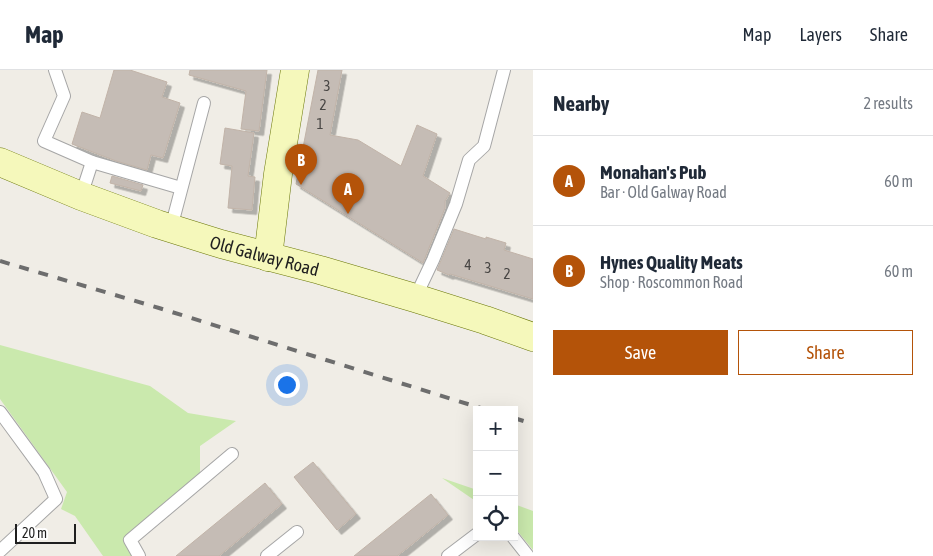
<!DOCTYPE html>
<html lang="en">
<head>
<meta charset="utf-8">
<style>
  body { margin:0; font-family:"Asap Condensed",sans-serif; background:#f2f2f3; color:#1f2937 }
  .controls { position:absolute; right:15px; bottom:15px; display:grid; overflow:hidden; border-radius:0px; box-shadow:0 5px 20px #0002 }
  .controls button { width:45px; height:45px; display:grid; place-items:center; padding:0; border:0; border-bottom:1px solid #e0e1e3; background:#fff; color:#1f2937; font:25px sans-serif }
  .scale { position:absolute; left:15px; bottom:12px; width:61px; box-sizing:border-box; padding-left:5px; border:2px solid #1f1f1f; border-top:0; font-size:14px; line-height:18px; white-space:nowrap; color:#1f1f1f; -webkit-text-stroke:4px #fff; paint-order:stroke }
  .you { position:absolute; left:286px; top:314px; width:18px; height:18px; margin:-12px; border:4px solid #fff; border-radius:50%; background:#1a73e8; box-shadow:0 0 0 8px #1a73e833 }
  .badge { display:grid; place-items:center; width:32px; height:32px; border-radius:50%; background:#b45309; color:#fff; font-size:16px; font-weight:700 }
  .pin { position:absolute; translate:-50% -41px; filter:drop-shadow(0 1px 2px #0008) }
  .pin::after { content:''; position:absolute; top:26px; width:18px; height:15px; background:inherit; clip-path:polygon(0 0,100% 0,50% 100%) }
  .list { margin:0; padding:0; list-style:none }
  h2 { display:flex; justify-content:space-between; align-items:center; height:65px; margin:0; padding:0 20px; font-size:21px }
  h2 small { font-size:16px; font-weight:400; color:#747a83 }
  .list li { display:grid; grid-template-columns:32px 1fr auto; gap:15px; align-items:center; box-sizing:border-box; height:90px; padding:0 20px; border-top:1px solid #e0e1e3 }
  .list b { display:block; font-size:19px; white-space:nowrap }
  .list p { margin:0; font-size:16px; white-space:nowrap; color:#747a83 }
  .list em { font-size:16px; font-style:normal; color:#747a83 }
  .actions { display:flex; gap:10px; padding:15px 20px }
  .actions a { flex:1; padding:11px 0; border:1px solid #b45309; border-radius:0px; text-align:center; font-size:18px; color:#b45309 }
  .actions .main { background:#b45309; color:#fff }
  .icon { flex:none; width:28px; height:28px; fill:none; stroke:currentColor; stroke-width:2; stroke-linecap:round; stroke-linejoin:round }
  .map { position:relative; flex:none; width:533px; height:486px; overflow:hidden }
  header { display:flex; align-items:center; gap:30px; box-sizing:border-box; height:70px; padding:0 25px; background:#fff; border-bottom:1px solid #e0e1e3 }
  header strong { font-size:24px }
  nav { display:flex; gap:28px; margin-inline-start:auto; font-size:18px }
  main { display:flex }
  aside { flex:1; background:#fff }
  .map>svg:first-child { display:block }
</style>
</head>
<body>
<header>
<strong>Map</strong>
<nav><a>Map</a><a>Layers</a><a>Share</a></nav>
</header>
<main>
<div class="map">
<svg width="533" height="486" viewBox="0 0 533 486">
  <defs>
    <filter id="shadow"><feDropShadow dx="4.5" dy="4.5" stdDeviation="0" flood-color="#0004"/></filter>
  </defs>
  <rect width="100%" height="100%" fill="#f0ede6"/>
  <!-- grass -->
  <g fill="#cae9ad">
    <path d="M0,275L150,316L188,343L236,351L200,376V403L125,469L133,486H103L75,446L61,439L67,422L0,329Z"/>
    <path d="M442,408L477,420V432Z"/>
    <path d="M514,434L533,441V480L514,457Z"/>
  </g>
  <!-- building -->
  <g fill="#c5bcb5" stroke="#c1b3a8" filter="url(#shadow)">
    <path d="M114,0H130L167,12L162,27L180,33L163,88L151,85L147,100L116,91L72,74L82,42L100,48Z"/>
    <path d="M190,0H267L259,61L241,59L246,21L189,5Z"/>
    <path d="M318,0H342L330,65L358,70L401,96L417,55L437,64L423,106L450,123L445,131V138L423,193L296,114Z"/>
    <path d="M225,58L254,63L248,106L255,107L252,140L228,138L232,96L220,94Z"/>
    <path d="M112,106L143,115L141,121L110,113Z"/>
    <path d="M454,159L486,169V167L506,173L504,180L533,189V229L450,204L449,205L437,200Z"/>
    <path d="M313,392L356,444L337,460L294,407Z"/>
    <path d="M265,413L282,434L219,486H176Z"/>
    <path d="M431,424L448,445L411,475L397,486H354Z"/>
  </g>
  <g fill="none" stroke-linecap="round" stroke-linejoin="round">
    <defs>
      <g id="lane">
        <path d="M55,0L64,26L44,71L92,92L181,118"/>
        <path d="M81,126L92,92"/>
        <path d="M171,158L204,33"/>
        <path d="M415,228L433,190L456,134L469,90L484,76L504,0"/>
        <path d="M0,342L44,402L56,429L0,481"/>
        <path d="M513,467L528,486"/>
        <path d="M139,486L130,470L232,384"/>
        <path d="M267,486L297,462"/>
        <path d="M448,486L477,464"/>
      </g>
      <g id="secondary">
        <path id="s1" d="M0,92L81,126L157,154L221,174L320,200L415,228L485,250L533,267"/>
        <path d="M268,187L278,104L295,0"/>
      </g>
    </defs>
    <!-- lane casing -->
    <use href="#lane" stroke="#a6a6a6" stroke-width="14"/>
    <!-- secondary casing -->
    <use href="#secondary" stroke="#697607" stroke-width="29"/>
    <!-- lane -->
    <use href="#lane" stroke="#fff" stroke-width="12"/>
    <!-- secondary -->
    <use href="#secondary" stroke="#f5f8bb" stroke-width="28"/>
    <!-- rail -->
    <g stroke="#6d6d6d" stroke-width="4" stroke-dasharray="10 10" stroke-linecap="butt">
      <path d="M0,191L159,238L487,340"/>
      <path d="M514,348L533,354"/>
    </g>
  </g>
  <g text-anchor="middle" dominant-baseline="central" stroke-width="4" stroke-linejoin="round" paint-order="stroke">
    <!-- number labels -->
    <g font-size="15" fill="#484644">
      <text x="327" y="15">3</text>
      <text x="323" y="34">2</text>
      <text x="320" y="53">1</text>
      <text x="468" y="194">4</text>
      <text x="488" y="197">3</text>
      <text x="507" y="203">2</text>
    </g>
    <!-- street labels -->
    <g font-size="18" fill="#1f1f1f" stroke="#fff">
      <text stroke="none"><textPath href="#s1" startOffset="281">Old Galway Road</textPath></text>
    </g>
  </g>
</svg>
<div class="controls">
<button>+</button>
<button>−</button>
<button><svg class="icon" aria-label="locate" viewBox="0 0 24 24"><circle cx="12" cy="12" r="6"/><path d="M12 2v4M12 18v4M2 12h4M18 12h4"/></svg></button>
</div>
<div class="scale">20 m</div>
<div class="you"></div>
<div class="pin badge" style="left:348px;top:144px">A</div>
<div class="pin badge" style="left:301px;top:115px">B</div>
</div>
<aside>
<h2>Nearby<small>2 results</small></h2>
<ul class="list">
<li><span class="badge">A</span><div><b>Monahan's Pub</b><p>Bar · Old Galway Road</p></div><em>60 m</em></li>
<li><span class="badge">B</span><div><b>Hynes Quality Meats</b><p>Shop · Roscommon Road</p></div><em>60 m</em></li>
</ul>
<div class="actions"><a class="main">Save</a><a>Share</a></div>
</aside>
</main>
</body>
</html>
